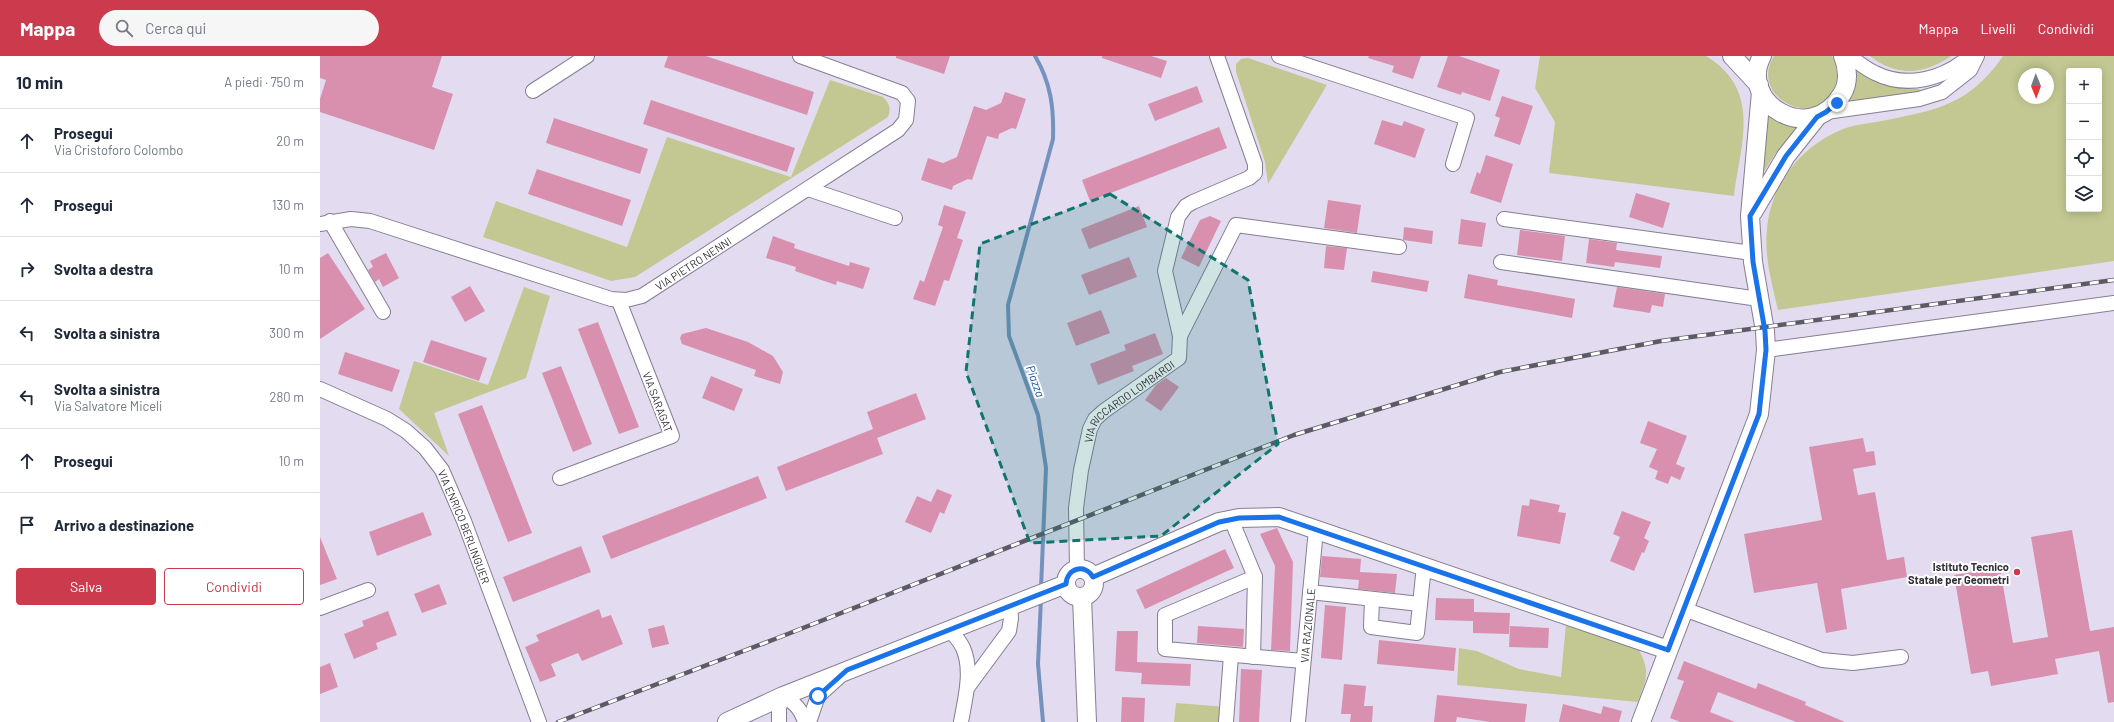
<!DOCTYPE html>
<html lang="it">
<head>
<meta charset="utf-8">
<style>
  body { margin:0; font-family:Barlow,sans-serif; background:#f6f6f7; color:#1f2937 }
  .controls { position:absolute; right:12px; top:12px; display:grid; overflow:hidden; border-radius:4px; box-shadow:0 2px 10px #0003 }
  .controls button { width:36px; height:36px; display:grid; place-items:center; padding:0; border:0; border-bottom:1px solid #e0e1e3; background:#fff; color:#1f2937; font:20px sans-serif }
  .compass { position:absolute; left:1698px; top:12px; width:36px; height:36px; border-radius:50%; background:#fff; box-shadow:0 2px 10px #0003; rotate:179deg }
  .stop { position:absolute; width:12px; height:12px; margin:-9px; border:3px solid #1a73e8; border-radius:50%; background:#fff }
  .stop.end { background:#1a73e8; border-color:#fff; box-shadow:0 1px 4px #0008 }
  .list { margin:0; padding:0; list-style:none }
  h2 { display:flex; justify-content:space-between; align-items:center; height:52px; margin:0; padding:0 16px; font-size:17px }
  h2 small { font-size:13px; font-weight:400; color:#747a83 }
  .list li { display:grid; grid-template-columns:26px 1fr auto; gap:12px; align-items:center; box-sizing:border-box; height:64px; padding:0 16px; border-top:1px solid #e0e1e3 }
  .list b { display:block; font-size:15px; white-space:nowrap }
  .list p { margin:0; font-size:13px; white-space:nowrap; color:#747a83 }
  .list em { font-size:13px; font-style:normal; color:#747a83 }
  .actions { display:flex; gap:8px; padding:12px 16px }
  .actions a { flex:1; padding:9px 0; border:1px solid #cc3b4d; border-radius:4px; text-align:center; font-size:14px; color:#cc3b4d }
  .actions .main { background:#cc3b4d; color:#fff }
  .icon { flex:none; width:22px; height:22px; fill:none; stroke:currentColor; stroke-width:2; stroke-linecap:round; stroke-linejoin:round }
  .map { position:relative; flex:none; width:1794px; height:666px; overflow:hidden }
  header { display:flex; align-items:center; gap:24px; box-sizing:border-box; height:56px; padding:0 20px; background:#cc3b4d; color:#fff }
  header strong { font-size:19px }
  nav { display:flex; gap:22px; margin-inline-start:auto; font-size:14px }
  .search { width:280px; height:36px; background:#f6f6f7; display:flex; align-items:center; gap:10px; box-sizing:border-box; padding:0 14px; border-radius:22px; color:#747a83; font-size:15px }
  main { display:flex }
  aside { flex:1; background:#fff }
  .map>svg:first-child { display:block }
</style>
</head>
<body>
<header>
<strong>Mappa</strong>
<div class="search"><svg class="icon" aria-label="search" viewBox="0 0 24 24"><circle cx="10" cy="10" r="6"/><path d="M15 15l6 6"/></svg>Cerca qui</div>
<nav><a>Mappa</a><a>Livelli</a><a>Condividi</a></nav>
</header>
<main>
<aside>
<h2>10 min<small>A piedi · 750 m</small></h2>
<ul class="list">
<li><svg class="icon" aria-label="ahead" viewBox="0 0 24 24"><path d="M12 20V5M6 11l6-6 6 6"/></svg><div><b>Prosegui</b><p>Via Cristoforo Colombo</p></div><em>20 m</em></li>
<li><svg class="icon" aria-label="ahead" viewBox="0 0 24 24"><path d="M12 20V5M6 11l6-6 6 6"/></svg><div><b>Prosegui</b></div><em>130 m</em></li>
<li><svg class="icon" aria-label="right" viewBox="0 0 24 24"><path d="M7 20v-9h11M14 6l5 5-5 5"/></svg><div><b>Svolta a destra</b></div><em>10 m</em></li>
<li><svg class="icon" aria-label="left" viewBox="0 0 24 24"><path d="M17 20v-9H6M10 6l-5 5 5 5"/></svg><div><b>Svolta a sinistra</b></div><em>300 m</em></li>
<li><svg class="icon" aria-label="left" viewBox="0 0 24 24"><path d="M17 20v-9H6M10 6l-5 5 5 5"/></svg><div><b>Svolta a sinistra</b><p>Via Salvatore Miceli</p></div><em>280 m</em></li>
<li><svg class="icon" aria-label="ahead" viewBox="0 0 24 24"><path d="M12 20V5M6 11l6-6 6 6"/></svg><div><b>Prosegui</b></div><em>10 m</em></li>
<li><svg class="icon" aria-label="arrive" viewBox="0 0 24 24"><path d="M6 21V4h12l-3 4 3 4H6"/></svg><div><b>Arrivo a destinazione</b></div></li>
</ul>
<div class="actions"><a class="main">Salva</a><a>Condividi</a></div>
</aside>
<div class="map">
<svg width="1794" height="666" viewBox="0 0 1794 666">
  <rect width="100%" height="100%" fill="#e3dcf1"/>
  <!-- green -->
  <g fill="#c3c892" fill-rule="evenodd">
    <path d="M1220,0H1386C1442,34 1421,87 1414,140L1229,117L1235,66L1215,32Z"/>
    <path d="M1454,0H1512C1517,8 1519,20 1515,30C1495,77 1428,40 1454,0Z"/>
    <path d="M1550,0H1631C1604,19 1576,21 1550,0Z"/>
    <path d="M1683,0H1794V205L1458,254C1452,228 1444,201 1447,173C1451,126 1484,86 1529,71C1540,68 1551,67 1562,65C1617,54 1649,49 1683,0ZM1749,15H1779V153H1749ZM1704,18H1728V42H1704Z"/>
    <path d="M928,2L1007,29L948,128L945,106L916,16V8L921,3Z"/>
    <path d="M1531,8C1553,21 1572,34 1598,33L1601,35L1522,51Z"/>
    <path d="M510,24L563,41C570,48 571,52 568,61L315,221L291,225L163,181L176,145L307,191L347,81L471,121Z"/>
    <path d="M1444,56L1482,71L1455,98L1440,122Z"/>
    <path d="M204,231L230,240L206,322L114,357L129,400L79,353L94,305L168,329Z"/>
    <path d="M1246,568L1319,594C1331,617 1326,623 1318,646L1137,629L1139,592L1157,595L1199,613L1241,621Z"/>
    <path d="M856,647L907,651L906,666H854Z"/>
  </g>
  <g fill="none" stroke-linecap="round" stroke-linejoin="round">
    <!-- stream -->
    <g stroke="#7492bd" stroke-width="4">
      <path d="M715,0C731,27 734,52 733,83L688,249L689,280L718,359L726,412L721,532"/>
      <path d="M721,543L718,608L723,666"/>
    </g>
  </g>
  <!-- building -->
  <g fill="#d890ae">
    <path d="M0,0H122L112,31L133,38L114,94L0,56V43L6,24L0,22Z"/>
    <path d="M348,0H386L494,36L487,59L344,11Z"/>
    <path d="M576,0H630L624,18L576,2Z"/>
    <path d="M782,0H831L847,5L841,22L782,2Z"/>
    <path d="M1049,0H1101L1093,23L1072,16L1074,10L1048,2Z"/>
    <path d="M1128,0H1139L1180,14L1170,45L1142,36L1141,39L1117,31Z"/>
    <path d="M877,30L883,46L835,65L828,48Z"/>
    <path d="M685,36L706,43L696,73L692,72L679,78L678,83L667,80L652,124L648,123L633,130L632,134L601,124L608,102L623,107L637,101L654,50L666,54L681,47Z"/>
    <path d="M1182,40L1213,50L1200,89L1174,80L1180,62L1175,60Z"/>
    <path d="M331,44L475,92L467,116L323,68Z"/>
    <path d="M234,62L328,93L320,118L226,87Z"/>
    <path d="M1062,64L1082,70L1084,65L1105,73L1095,102L1054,88Z"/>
    <path d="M899,71L907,92L770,145L762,124Z"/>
    <path d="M1166,99L1193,108L1181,147L1150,137L1157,116L1160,118Z"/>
    <path d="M217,113L311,144L302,170L208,138Z"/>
    <path d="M1316,137L1350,147L1343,172L1309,161Z"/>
    <path d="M1008,144L1041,149L1037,177L1004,172Z"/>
    <path d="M624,149L646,156L637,182L643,184L629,225L624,224L615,250L593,243L600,224L604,226L623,171L618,169Z"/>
    <path d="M819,150L827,171L769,193L761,173Z"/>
    <path d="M890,160L901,165L879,211L861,202L880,164Z"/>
    <path d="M1141,163L1166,167L1162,191L1138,188Z"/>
    <path d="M1084,171L1113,175L1112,188L1083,184Z"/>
    <path d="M1200,174L1245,180L1242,205L1197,199Z"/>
    <path d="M453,180L475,188L474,192L529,210L530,206L550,212L543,233L517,225L516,229L475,215L476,211L446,202Z"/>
    <path d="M1269,183L1297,187L1296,194L1342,200L1340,212L1295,206L1294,211L1266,207Z"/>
    <path d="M1006,190L1027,192L1024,214L1004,212Z"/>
    <path d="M8,197L45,253L0,283V202Z"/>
    <path d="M66,197L79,222L63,231L59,223L55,226L48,214L53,211L50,205Z"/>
    <path d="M809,201L817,221L769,239L761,219Z"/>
    <path d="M1053,215L1109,225L1107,236L1051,226Z"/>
    <path d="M1148,218L1178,224L1177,229L1255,243L1252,262L1144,242Z"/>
    <path d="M150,230L165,255L145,266L131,241Z"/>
    <path d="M1297,231L1345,238L1343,251L1332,249L1330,257L1293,251Z"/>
    <path d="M781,254L790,277L756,290L747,267Z"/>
    <path d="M278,266L319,371L299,378L258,273Z"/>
    <path d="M386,272L428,286L453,300L463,316L460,328L434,320L436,314L362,288L360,282L362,278Z"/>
    <path d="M835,277L843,298L812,310L814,315L778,329L770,308L806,294L804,289Z"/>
    <path d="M111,284L167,302L159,325L103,306Z"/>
    <path d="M25,296L80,314L72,336L18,318Z"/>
    <path d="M241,310L272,388L253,396L222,317Z"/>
    <path d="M391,320L423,333L414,355L382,342Z"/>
    <path d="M846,322L859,331L841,355L825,344L836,329Z"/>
    <path d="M596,337L606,363L557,382L563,398L466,435L457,411L553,373L547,356Z"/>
    <path d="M162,349L212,477L188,486L138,358Z"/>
    <path d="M1328,365L1367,380L1356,408L1365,412L1360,424L1351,420L1348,428L1335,423L1338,415L1329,411L1337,393L1320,387Z"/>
    <path d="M1543,382L1546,396L1554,395L1556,409L1533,413L1538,439L1555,436L1567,504L1584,501L1587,521L1521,533L1527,573L1506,577L1497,527L1434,537L1424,478L1502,464L1489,391Z"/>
    <path d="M438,420L447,442L291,503L282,480Z"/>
    <path d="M617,433L632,439L624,458L620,456L611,477L585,466L597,440L611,446Z"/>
    <path d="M1210,443L1240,449L1238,456L1246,457L1240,488L1197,480L1202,449L1209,450Z"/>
    <path d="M1302,455L1331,466L1324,482L1329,485L1324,497L1322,496L1314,515L1290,505L1300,481L1293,478Z"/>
    <path d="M103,456L112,479L57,500L49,476Z"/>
    <path d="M957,472L973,506L970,595L951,594L955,510L940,478Z"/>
    <path d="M1752,474L1770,575L1794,571V646L1788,647L1779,595L1735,603L1738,618L1671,630L1668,615L1651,618L1634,519L1680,512L1693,587L1728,581L1711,481Z"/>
    <path d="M0,481L17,523L0,529Z"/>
    <path d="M261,490L271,516L193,546L183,521Z"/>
    <path d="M905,493L914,512L825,553L816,534Z"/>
    <path d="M1002,500L1041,503L1040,516L1077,518L1075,537L1038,533L1039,524L1000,521Z"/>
    <path d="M119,528L127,548L102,557L94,538Z"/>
    <path d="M1116,542L1154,543V556L1190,557L1189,578L1153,577V564V565L1115,564Z"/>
    <path d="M1005,549L1026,551L1022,604L1001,602Z"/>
    <path d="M279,553L282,562L291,559L303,588L262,605L258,597L231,608L236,620L220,626L205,591L219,585L216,579Z"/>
    <path d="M68,555L77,579L56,587L58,593L34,603L24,578L44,570L42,565Z"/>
    <path d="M344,569L349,588L332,592L328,573Z"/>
    <path d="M878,570L924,573L923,591L877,587Z"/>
    <path d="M1190,570L1229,572L1228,592L1189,591Z"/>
    <path d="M797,575H818L817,606L871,608L870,630L821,628L822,617L795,615Z"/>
    <path d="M1059,584L1136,592L1134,615L1057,608Z"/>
    <path d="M1364,605L1436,633L1438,627L1486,646L1485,649L1525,666H1476L1398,636L1390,656L1415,666H1360L1350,662L1364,625L1357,623Z"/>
    <path d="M10,607L18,631L0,638V611Z"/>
    <path d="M921,613L942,614L939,666H919Z"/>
    <path d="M1024,628L1046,630L1044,650H1053L1052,666H1030L1031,658H1021Z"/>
    <path d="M1117,639L1207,648L1205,666H1170L1137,661L1136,666H1114Z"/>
    <path d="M802,641L825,642L824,666H801Z"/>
    <path d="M1243,648L1281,658L1283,650L1302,655L1299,666H1239Z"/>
  </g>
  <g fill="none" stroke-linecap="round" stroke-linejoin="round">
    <defs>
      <g id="minor">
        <path d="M959,0L1147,62L1133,108"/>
        <path d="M1529,0C1538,6 1546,13 1555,17C1587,33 1624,23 1650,0"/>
        <path d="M213,35L267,0"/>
        <path d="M1506,56L1599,43L1622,36L1650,14L1657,0"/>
        <path d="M488,133L575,162"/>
        <path d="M1184,163L1432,197"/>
        <path d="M10,165L63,256"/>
        <path id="s1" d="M0,168L31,163L50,165L291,243L306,244L322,240L578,74L586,64L588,45L582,37L480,0"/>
        <path d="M1181,206L1439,243"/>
        <path d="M860,280L916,169L1079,191"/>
        <path d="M1446,294L1794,247"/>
        <path id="s2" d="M0,333L67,363L86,375L105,392L122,414L144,465L219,666"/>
        <path d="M240,422L352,380L299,245"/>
        <path d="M911,463L935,521L933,601"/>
        <path id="s3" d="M757,513L756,452L761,414L770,373L775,363L784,355L859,302L860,280L845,215L858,161L866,150L873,146L929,122L935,117V108L897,0"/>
        <path d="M935,521L845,559V593L983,605"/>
        <path d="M990,536L1100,548"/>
        <path d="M1052,543L1051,571L1097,577L1104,510"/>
        <path d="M0,552L48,534"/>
        <path d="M1364,553L1502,604L1533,607L1581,601"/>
        <path d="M630,574C634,579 640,585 643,592C653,614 645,643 641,666"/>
        <path d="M647,632L689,575L691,562L690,550"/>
        <path d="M459,666V652L463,640C475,647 481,653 485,666"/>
        <path d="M489,666L498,640L519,621"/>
        <path d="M906,666L911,599"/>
        <path id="s4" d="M978,666L996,473"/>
      </g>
      <g id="tertiary">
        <path d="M1412,0L1439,29"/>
        <path d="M1442,0C1417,46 1490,92 1522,38C1529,27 1528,12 1523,0"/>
        <path d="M1433,156L1466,100L1497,61"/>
        <circle cx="760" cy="527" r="14"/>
        <path d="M773,521L899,466L919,462L959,461L1348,594"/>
        <path d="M762,541L767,666"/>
        <path d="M407,666L463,640L746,528"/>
        <path d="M1321,666L1439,358L1446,294L1445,275L1433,206L1430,160L1441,36"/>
      </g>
    </defs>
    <!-- minor casing -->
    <use href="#minor" stroke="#857e91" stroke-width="16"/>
    <!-- tertiary casing -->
    <use href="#tertiary" stroke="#857e91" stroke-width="20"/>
    <!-- minor -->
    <use href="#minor" stroke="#fff" stroke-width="14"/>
    <!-- tertiary -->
    <use href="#tertiary" stroke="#fff" stroke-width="18"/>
    <defs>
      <path id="rail" d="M238,666L455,583L974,379L1180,316L1341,285L1794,224"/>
    </defs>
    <!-- rail casing -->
    <use href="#rail" stroke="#5d5a65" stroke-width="4.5"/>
    <!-- rail -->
    <use href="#rail" stroke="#fff" stroke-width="3" stroke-dasharray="9" stroke-linecap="butt"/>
  </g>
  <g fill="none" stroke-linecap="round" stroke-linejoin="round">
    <!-- route -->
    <path stroke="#1a73e8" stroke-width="5" d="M498,640L527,614L746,528C747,512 765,507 773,521L899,466L919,462L959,461L1348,594L1439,358L1446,294L1445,275L1433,206L1430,160L1466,100L1497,61L1506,56L1517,47"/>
  </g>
  <!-- marked area -->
  <path fill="#0f766e" fill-opacity="0.2" stroke="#0f766e" stroke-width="3" stroke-dasharray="8 5" stroke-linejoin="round" d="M790,138L928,224L958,388L841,480L710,487L646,316L660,188Z"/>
  <!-- markers -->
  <circle fill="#cc3b4d" stroke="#fff" stroke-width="1.5" cx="1697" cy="516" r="4"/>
  <g text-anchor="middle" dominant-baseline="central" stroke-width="4" stroke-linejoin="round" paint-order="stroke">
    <!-- street labels -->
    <g font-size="11" fill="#312f37" stroke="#fff">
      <text stroke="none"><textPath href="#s1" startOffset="396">VIA PIETRO NENNI</textPath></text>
      <text transform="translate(338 346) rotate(69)">VIA SARAGAT</text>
      <text stroke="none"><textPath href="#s3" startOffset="188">VIA RICCARDO LOMBARDI</textPath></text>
      <text stroke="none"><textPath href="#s2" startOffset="210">VIA ENRICO BERLINGUER</textPath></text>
      <text stroke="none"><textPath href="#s4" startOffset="97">VIA RAZIONALE</textPath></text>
    </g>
    <!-- poi labels -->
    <g font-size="11" font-weight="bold" fill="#312f37" stroke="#fff" text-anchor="end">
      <text x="1689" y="510">Istituto Tecnico<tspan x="1689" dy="13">Statale per Geometri</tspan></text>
    </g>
    <!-- water labels -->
    <g font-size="12" font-style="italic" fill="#195396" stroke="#fff">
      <text transform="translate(716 325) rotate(70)">Piazza</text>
    </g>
  </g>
</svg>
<div class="controls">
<button>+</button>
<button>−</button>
<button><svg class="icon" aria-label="locate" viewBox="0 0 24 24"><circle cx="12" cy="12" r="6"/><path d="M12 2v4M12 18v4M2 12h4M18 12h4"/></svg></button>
<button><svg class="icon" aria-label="layers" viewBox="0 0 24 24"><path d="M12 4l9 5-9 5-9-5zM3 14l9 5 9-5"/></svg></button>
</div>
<svg class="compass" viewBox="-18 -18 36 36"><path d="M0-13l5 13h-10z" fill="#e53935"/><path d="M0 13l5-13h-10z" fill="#747a83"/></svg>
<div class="stop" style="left:498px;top:640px"></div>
<div class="stop end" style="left:1517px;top:47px"></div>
</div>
</main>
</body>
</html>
